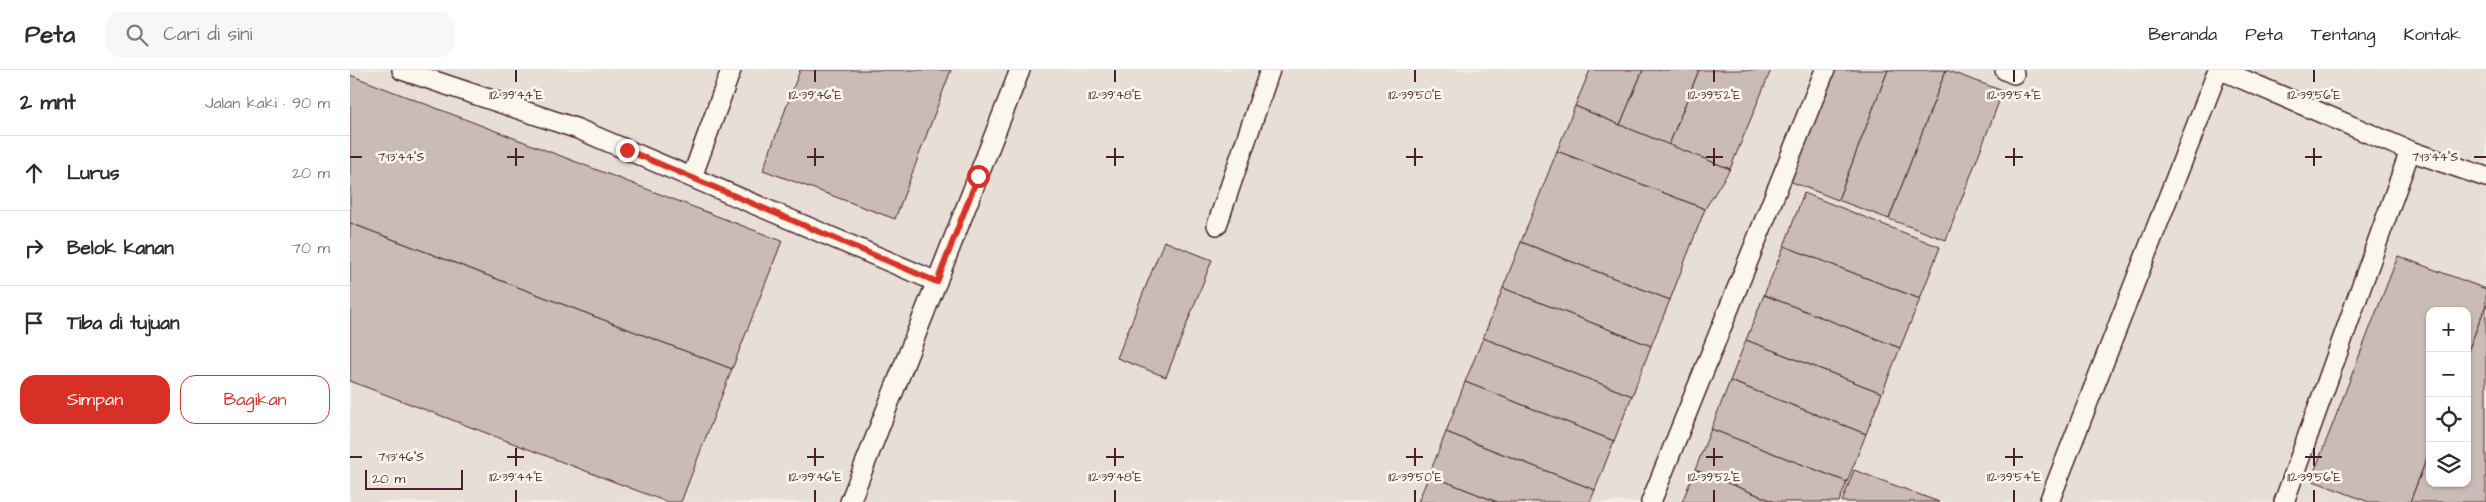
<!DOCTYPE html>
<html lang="id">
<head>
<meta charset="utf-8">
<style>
  body { margin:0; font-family:"Architects Daughter",sans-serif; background:#f7f7f7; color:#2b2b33 }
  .controls { position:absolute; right:15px; bottom:15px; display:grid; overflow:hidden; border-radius:10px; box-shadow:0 1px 4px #0004 }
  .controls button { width:45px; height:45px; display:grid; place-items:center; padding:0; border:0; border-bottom:1px solid #e1e1e2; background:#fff; color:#2b2b33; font:25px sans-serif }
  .scale { position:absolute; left:15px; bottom:12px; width:98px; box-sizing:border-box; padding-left:5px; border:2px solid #4a1f2b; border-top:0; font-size:14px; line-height:18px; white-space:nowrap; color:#4a1f2b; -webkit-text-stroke:4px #fbf7ec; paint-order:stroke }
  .stop { position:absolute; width:15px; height:15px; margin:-11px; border:4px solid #d93025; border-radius:50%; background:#fff }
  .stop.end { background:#d93025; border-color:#fff; box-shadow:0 1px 5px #0008 }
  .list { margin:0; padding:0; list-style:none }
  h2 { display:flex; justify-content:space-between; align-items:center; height:65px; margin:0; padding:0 20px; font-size:21px }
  h2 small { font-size:16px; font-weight:400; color:#7c7c81 }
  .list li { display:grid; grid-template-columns:32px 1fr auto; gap:15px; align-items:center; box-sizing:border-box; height:75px; padding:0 20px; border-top:1px solid #e1e1e2 }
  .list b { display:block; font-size:19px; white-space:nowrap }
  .list em { font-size:16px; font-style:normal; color:#7c7c81 }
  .actions { display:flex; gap:10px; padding:15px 20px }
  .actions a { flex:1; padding:11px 0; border:1px solid #d93025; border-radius:15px; text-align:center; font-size:18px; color:#d93025 }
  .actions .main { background:#d93025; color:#fff }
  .icon { flex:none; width:28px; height:28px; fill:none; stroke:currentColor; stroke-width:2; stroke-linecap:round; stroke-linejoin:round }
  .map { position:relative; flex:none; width:2136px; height:432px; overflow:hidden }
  header { display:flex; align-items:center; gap:30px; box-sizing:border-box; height:70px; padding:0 25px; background:#fff; border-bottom:1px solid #e1e1e2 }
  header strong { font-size:24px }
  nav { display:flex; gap:28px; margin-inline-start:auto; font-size:18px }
  .search { width:350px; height:45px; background:#f7f7f7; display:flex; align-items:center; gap:12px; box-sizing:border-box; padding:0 18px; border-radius:15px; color:#7c7c81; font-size:19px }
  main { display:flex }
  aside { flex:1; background:#fff }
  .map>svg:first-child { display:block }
</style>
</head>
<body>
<header>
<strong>Peta</strong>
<div class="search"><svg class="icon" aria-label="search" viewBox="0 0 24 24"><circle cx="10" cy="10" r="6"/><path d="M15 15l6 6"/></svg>Cari di sini</div>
<nav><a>Beranda</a><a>Peta</a><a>Tentang</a><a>Kontak</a></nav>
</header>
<main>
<aside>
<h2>2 mnt<small>Jalan kaki · 90 m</small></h2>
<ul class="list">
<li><svg class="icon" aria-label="ahead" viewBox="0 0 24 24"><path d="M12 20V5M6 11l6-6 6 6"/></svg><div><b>Lurus</b></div><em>20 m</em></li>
<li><svg class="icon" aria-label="right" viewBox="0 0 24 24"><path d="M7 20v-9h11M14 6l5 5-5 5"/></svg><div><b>Belok kanan</b></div><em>70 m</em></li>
<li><svg class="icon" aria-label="arrive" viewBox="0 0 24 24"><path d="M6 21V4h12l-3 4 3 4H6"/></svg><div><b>Tiba di tujuan</b></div></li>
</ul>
<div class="actions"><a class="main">Simpan</a><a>Bagikan</a></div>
</aside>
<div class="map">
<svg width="2136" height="432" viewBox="0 0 2136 432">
  <rect width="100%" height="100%" fill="#f4eee4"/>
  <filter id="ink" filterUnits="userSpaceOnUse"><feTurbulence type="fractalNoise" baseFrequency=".02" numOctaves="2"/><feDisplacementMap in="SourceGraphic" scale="10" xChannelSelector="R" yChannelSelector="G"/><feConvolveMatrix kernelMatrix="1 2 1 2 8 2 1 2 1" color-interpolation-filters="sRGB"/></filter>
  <g filter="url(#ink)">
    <!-- built -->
    <path fill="#e7dfd6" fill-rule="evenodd" d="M0,0H2136V432H0ZM2080,241H2117V413H2080Z"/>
    <!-- building -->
    <g fill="#cabbb6" stroke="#4a1f2b">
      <path d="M450,0H601L545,149L413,100Z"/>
      <path d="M1240,0H1293L1270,55L1225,36Z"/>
      <path d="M1293,0H1349L1319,75L1270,55Z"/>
      <path d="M1349,0H1421L1380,99L1319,75Z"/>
      <path d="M1476,0H1538L1488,130L1434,109Z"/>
      <path d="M1538,0H1596L1539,149L1488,130Z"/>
      <path d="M1596,0L1653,21L1596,170L1539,149Z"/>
      <path d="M0,5L432,171L382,299L0,153Z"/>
      <path d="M1225,36L1270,55L1380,99L1355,139L1207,81Z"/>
      <path d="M1207,81L1355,139L1320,230L1171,172Z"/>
      <path d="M1454,123L1590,177L1570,229L1434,176Z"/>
      <path d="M0,153L382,299L331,432H317L0,311Z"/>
      <path d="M814,171L862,190L816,307L767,288Z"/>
      <path d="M1171,172L1320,230L1301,276L1153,218Z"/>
      <path d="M1434,176L1570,229L1550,278L1414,225Z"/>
      <path d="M2048,186L2136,219V235L2117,284V241H2080V380L2060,432H2019L1961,410Z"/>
      <path d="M1153,218L1301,276L1282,326L1133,268Z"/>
      <path d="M1414,225L1550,278L1532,323L1396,270Z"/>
      <path d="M2136,235V432H2060L2080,380V413H2117V284Z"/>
      <path d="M1133,268L1282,326L1264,371L1115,312Z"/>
      <path d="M1396,270L1532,323L1516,364L1380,311Z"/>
      <path d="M1380,311L1516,364L1497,412L1361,359Z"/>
      <path d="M1115,312L1264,371L1245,420L1096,362Z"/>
      <path d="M1361,359L1497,412L1489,432H1425L1345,400Z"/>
      <path d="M1096,362L1245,420L1240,432H1147L1079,405Z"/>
      <path d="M1345,400L1425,432H1332Z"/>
      <path d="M1504,400L1589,432H1492Z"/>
      <path d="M1079,405L1147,432H1068Z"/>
    </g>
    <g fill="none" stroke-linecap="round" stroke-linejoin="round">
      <defs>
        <g id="service">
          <path d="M52,0L228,59L587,212"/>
          <path d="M1655,0L1664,4"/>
          <path d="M1871,0L2060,81L2136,107"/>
          <path d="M342,107L381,0"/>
          <path d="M867,155L920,0"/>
          <path d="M500,432L670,0"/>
          <path d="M1301,432L1475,0"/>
          <path d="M1699,432L1868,0"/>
          <path d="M1934,432L2060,81"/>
        </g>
      </defs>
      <!-- service casing -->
      <use href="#service" stroke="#4a1f2b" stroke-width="22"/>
      <!-- service -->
      <use href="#service" stroke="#fbf7ec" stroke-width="19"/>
    </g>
  </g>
  <g fill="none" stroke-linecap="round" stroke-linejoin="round" filter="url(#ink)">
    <!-- route -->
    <path stroke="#d93025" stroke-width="6" d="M277,80L587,212L628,106"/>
  </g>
  <!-- ticks -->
  <path fill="none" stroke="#4a1f2b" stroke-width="2" d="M166,0V12M465,0V12M765,0V12M1065,0V12M1364,0V12M1664,0V12M1964,0V12M166,78V96M465,78V96M765,78V96M1065,78V96M1364,78V96M1664,78V96M1964,78V96M0,87H12M157,87H174M457,87H474M756,87H774M1056,87H1073M1356,87H1373M1655,87H1673M1955,87H1972M2124,87H2136M166,378V396M465,378V396M765,378V396M1065,378V396M1364,378V396M1664,378V396M1964,378V396M0,387H12M157,387H174M457,387H474M756,387H774M1056,387H1073M1356,387H1373M1655,387H1673M1955,387H1972M166,420V432M465,420V432M765,420V432M1065,420V432M1364,420V432M1664,420V432M1964,420V432"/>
  <g font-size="12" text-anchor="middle" fill="#4a1f2b" stroke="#fbf7ec" stroke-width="5" stroke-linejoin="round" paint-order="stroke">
    <text x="166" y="29">112°39'44"E</text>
    <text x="465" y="29">112°39'46"E</text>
    <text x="765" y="29">112°39'48"E</text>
    <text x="1065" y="29">112°39'50"E</text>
    <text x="1364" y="29">112°39'52"E</text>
    <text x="1664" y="29">112°39'54"E</text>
    <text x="1964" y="29">112°39'56"E</text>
    <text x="51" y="91">7°13'44"S</text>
    <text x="2085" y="91">7°13'44"S</text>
    <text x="51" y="391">7°13'46"S</text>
    <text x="166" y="411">112°39'44"E</text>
    <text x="465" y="411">112°39'46"E</text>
    <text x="765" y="411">112°39'48"E</text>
    <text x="1065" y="411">112°39'50"E</text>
    <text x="1364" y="411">112°39'52"E</text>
    <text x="1664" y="411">112°39'54"E</text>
    <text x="1964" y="411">112°39'56"E</text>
  </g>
</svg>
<div class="controls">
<button>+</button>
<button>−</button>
<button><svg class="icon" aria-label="locate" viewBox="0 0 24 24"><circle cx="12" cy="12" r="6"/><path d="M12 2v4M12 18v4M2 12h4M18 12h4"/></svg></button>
<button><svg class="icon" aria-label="layers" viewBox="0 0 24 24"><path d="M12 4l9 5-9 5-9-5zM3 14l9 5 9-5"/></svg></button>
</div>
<div class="scale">20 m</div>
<div class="stop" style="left:628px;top:106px"></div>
<div class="stop end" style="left:277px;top:80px"></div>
</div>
</main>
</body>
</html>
